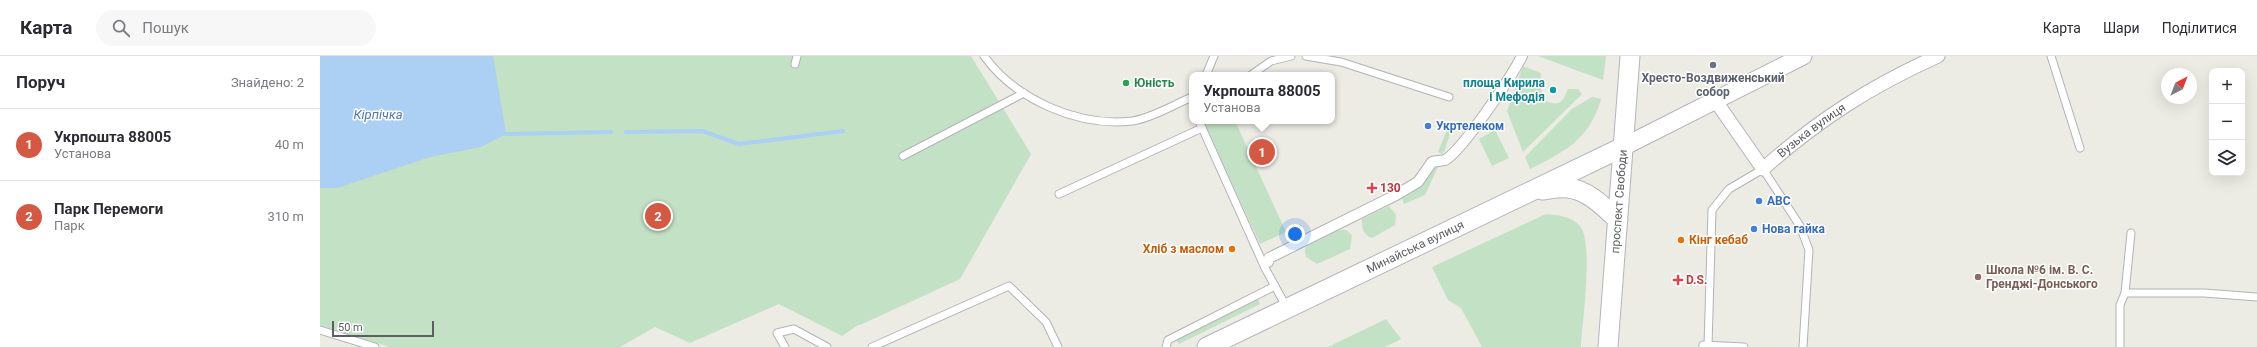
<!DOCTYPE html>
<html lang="uk">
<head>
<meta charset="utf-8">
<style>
  body { margin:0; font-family:Roboto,sans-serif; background:#f7f7f7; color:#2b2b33 }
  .controls { position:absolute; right:12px; top:12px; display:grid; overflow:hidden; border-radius:8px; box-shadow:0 4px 16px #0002 }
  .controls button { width:36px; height:36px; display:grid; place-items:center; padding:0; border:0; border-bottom:1px solid #e1e1e2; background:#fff; color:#2b2b33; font:20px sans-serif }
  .compass { position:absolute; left:1841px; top:12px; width:36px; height:36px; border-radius:50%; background:#fff; box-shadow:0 4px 16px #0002; rotate:42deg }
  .scale { position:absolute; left:12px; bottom:10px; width:102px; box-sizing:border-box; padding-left:4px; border:2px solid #5c5e62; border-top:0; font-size:11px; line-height:14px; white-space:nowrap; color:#5c5e62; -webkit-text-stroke:3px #fff; paint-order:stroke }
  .you { position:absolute; left:975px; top:178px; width:14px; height:14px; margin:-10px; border:3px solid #fff; border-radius:50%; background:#1a73e8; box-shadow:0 0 0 6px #1a73e833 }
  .badge { display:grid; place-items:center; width:26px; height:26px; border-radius:50%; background:#d45842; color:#fff; font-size:13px; font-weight:700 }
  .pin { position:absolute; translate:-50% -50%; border:2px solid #fff; box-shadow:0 1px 4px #0006 }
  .popup { position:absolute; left:869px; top:16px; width:146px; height:52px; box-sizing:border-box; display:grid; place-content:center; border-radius:8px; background:#fff; filter:drop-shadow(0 1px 3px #0005); font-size:13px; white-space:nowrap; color:#7c7c81 }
  .popup b { font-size:15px; color:#2b2b33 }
  .popup::after { content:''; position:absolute; left:50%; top:100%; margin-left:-8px; border:8px solid transparent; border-top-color:#fff }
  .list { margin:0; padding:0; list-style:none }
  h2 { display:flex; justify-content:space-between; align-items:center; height:52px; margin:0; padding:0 16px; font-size:17px }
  h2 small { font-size:13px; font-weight:400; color:#7c7c81 }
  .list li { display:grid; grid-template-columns:26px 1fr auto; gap:12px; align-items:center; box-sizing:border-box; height:72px; padding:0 16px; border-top:1px solid #e1e1e2 }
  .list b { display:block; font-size:15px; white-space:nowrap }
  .list p { margin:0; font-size:13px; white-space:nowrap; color:#7c7c81 }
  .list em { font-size:13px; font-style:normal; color:#7c7c81 }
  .icon { flex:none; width:22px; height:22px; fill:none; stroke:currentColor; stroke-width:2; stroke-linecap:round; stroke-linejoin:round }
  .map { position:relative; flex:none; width:1937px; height:291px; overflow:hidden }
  header { display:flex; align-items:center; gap:24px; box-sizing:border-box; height:56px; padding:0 20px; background:#fff; border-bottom:1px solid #e1e1e2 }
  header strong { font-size:19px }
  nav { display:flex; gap:22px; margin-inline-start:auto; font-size:14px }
  .search { width:280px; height:36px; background:#f7f7f7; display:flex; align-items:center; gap:10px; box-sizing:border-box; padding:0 14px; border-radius:22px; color:#7c7c81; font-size:15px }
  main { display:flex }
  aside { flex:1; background:#fff }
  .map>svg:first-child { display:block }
</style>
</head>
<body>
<header>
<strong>Карта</strong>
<div class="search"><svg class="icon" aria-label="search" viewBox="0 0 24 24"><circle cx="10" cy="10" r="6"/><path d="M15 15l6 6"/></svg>Пошук</div>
<nav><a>Карта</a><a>Шари</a><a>Поділитися</a></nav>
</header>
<main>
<aside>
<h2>Поруч<small>Знайдено: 2</small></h2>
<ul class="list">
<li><span class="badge">1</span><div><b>Укрпошта 88005</b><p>Установа</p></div><em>40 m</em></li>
<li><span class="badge">2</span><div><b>Парк Перемоги</b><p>Парк</p></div><em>310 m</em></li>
</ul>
</aside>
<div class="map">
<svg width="1937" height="291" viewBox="0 0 1937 291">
  <rect width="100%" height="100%" fill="#ecebe4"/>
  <!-- green -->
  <g fill="#c3e1c5">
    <path d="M0,0H651L711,98L640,223L540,269H538L522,280L459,248L370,287L335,271L300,291H70L0,269Z"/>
    <path d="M1218,0H1286L1283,24Z"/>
    <path d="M1203,10L1221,17L1220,28L1223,43C1237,51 1242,49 1248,33H1258L1262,38L1203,96L1187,55Z"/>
    <path d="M1272,41L1281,43C1270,83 1244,96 1210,113L1205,101L1252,53Z"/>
    <path d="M883,65H915L966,176L940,188Z"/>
    <path d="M1128,71L1131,75L1124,96L1122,98L1118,96Z"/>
    <path d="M1175,74L1189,102L1172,110L1159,83Z"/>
    <path d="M1113,109L1118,111L1105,139L1084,148L1082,142L1092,137Z"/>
    <path d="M1069,150L1076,159L1075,169L1052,182C1042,178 1042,172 1042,163Z"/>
    <path d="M1226,158C1237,159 1251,160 1260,170C1274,187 1262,266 1261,291H1162L1141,252L1128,244L1112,211Z"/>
    <path d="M1018,174H1026L1032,179L1030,193L997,208L986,201L985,194L987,188Z"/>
    <path d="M938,243L940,248L859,288L856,284Z"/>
    <path d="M1066,263L1081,283L1065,291H1008Z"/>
  </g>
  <!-- water -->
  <path fill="#accff4" d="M0,0H173L186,78L161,91L110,101L17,132H0Z"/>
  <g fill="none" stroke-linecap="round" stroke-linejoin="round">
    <!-- stream -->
    <g stroke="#accff4" stroke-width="4">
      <path d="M306,76L382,75L419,88L523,75"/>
      <path d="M186,78L291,76"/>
    </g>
    <defs>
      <g id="service">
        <path d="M664,0C696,44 758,71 812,65C832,62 853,49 872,41"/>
        <path d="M986,0L1021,6L1129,41"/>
        <path d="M1731,0L1760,92"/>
        <path d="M475,8L477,0"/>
        <path d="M886,19L894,0"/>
        <path d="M931,19L951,5L971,0"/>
        <path d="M879,65L945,212L967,252"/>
        <path d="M583,100L704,37"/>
        <path d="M739,138L882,72"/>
        <path d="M1805,237H1884L1937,241"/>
        <path d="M0,274L55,291"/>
        <path d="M1388,290L1392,154L1409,133L1443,113L1480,170L1489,194L1483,291"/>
        <path d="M465,291L457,277L474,273L507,291"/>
        <path d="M552,291L689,230L726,266L738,291"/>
        <path d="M846,291L848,284L955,230"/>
        <path d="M1383,291V289L1424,291"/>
        <path d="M1800,291V249L1805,237L1811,177"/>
      </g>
      <path id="pedestrian" d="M948,206L949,202L1076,139L1098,126L1112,106C1116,105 1121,105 1125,104C1142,95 1192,20 1202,0"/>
      <g id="minor">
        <path id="s1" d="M1395,44L1443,113C1498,64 1551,30 1618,0"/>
      </g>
      <path id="tertiary" d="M1303,91L1483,0"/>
      <g id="secondary">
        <path d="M1222,134C1230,133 1240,131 1248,132C1268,134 1284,151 1298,164"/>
        <path id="s2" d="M887,291L1303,91"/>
        <path id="s3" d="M1288,291L1310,0"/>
      </g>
    </defs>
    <!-- service casing -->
    <use href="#service" stroke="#b1b3b7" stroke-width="9"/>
    <!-- pedestrian casing -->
    <use href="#pedestrian" stroke="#b1b3b7" stroke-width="12"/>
    <!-- minor casing -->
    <use href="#minor" stroke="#b1b3b7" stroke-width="15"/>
    <!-- tertiary casing -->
    <use href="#tertiary" stroke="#b1b3b7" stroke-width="19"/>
    <!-- secondary casing -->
    <use href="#secondary" stroke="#b3b5b9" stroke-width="21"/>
    <!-- service -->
    <use href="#service" stroke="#fff" stroke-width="7"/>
    <!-- pedestrian -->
    <use href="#pedestrian" stroke="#fff" stroke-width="10"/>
    <!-- minor -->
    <use href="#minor" stroke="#fff" stroke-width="13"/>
    <!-- tertiary -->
    <use href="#tertiary" stroke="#fff" stroke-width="17"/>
    <!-- secondary -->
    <use href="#secondary" stroke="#fff" stroke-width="19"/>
  </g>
  <!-- markers -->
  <circle fill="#6b7280" stroke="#fff" stroke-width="1.5" cx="1393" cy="9" r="4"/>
  <circle fill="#2e9e5b" stroke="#fff" stroke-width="1.5" cx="806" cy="27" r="4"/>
  <circle fill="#0f9aa8" stroke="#fff" stroke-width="1.5" cx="1233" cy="34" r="4"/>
  <g fill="#3f7fe0" stroke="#fff" stroke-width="1.5">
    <circle cx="1108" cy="70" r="4"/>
    <circle cx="1439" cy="145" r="4"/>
    <circle cx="1434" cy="173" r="4"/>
  </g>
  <g fill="#e0444e" stroke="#fff" stroke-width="1.5">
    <path d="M1050 126h4v4h4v4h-4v4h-4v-4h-4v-4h4z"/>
    <path d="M1356 218h4v4h4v4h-4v4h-4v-4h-4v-4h4z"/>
  </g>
  <g fill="#e8710a" stroke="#fff" stroke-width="1.5">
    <circle cx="1361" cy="184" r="4"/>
    <circle cx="912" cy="193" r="4"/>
  </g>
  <circle fill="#8d6e63" stroke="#fff" stroke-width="1.5" cx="1658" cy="221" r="4"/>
  <g text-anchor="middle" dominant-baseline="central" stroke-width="3" stroke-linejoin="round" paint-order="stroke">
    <!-- worship labels -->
    <g font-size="12" font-weight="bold" fill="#5b616d" stroke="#fff">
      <text x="1393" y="22">Хресто-Воздвиженський<tspan x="1393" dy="14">собор</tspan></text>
    </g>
    <!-- leisure labels -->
    <g font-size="12" font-weight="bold" fill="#27864d" stroke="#fff" text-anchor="start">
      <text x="814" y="27">Юність</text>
    </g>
    <!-- culture labels -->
    <g font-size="12" font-weight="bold" fill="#0d838f" stroke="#fff" text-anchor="end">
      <text x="1225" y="27">площа Кирила<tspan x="1225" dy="14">і Мефодія</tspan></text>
    </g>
    <!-- shop labels -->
    <g font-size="12" font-weight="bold" fill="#366cbe" stroke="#fff" text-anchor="start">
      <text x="1116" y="70">Укртелеком</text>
      <text x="1447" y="145">ABC</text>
      <text x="1442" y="173">Нова гайка</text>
    </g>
    <!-- street labels -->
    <g font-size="12" fill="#5c5e62" stroke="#fff">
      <text stroke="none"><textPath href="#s1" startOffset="146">Вузька вулиця</textPath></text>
      <text stroke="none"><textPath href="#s3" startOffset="146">проспект Свободи</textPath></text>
      <text stroke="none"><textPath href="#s2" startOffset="231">Минайська вулиця</textPath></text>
    </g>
    <!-- health labels -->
    <g font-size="12" font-weight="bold" fill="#be3a42" stroke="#fff" text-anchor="start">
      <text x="1060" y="132">130</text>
      <text x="1366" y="224">D.S.</text>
    </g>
    <!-- food labels -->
    <g font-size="12" font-weight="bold" fill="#c56008" stroke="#fff" text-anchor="start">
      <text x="1369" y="184">Кінг кебаб</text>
      <text x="904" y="193" text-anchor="end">Хліб з маслом</text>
    </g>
    <!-- education labels -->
    <g font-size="12" font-weight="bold" fill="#785e54" stroke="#fff" text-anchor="start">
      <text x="1666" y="214">Школа №6 ім. В. С.<tspan x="1666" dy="14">Гренджі-Донського</tspan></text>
    </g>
    <!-- water labels -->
    <g font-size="13" font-style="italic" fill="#4f76ac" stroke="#fff">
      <text x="58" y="58">Кірпічка</text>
    </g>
  </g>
</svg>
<div class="controls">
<button>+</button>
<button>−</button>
<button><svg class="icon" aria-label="layers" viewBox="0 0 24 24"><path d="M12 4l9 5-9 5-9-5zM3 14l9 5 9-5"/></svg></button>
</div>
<svg class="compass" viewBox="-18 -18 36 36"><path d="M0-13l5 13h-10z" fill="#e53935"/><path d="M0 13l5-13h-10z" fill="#7c7c81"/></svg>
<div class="scale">50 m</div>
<div class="you"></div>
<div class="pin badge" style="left:942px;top:96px">1</div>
<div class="popup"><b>Укрпошта 88005</b>Установа</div>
<div class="pin badge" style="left:338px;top:160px">2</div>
</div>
</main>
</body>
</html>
